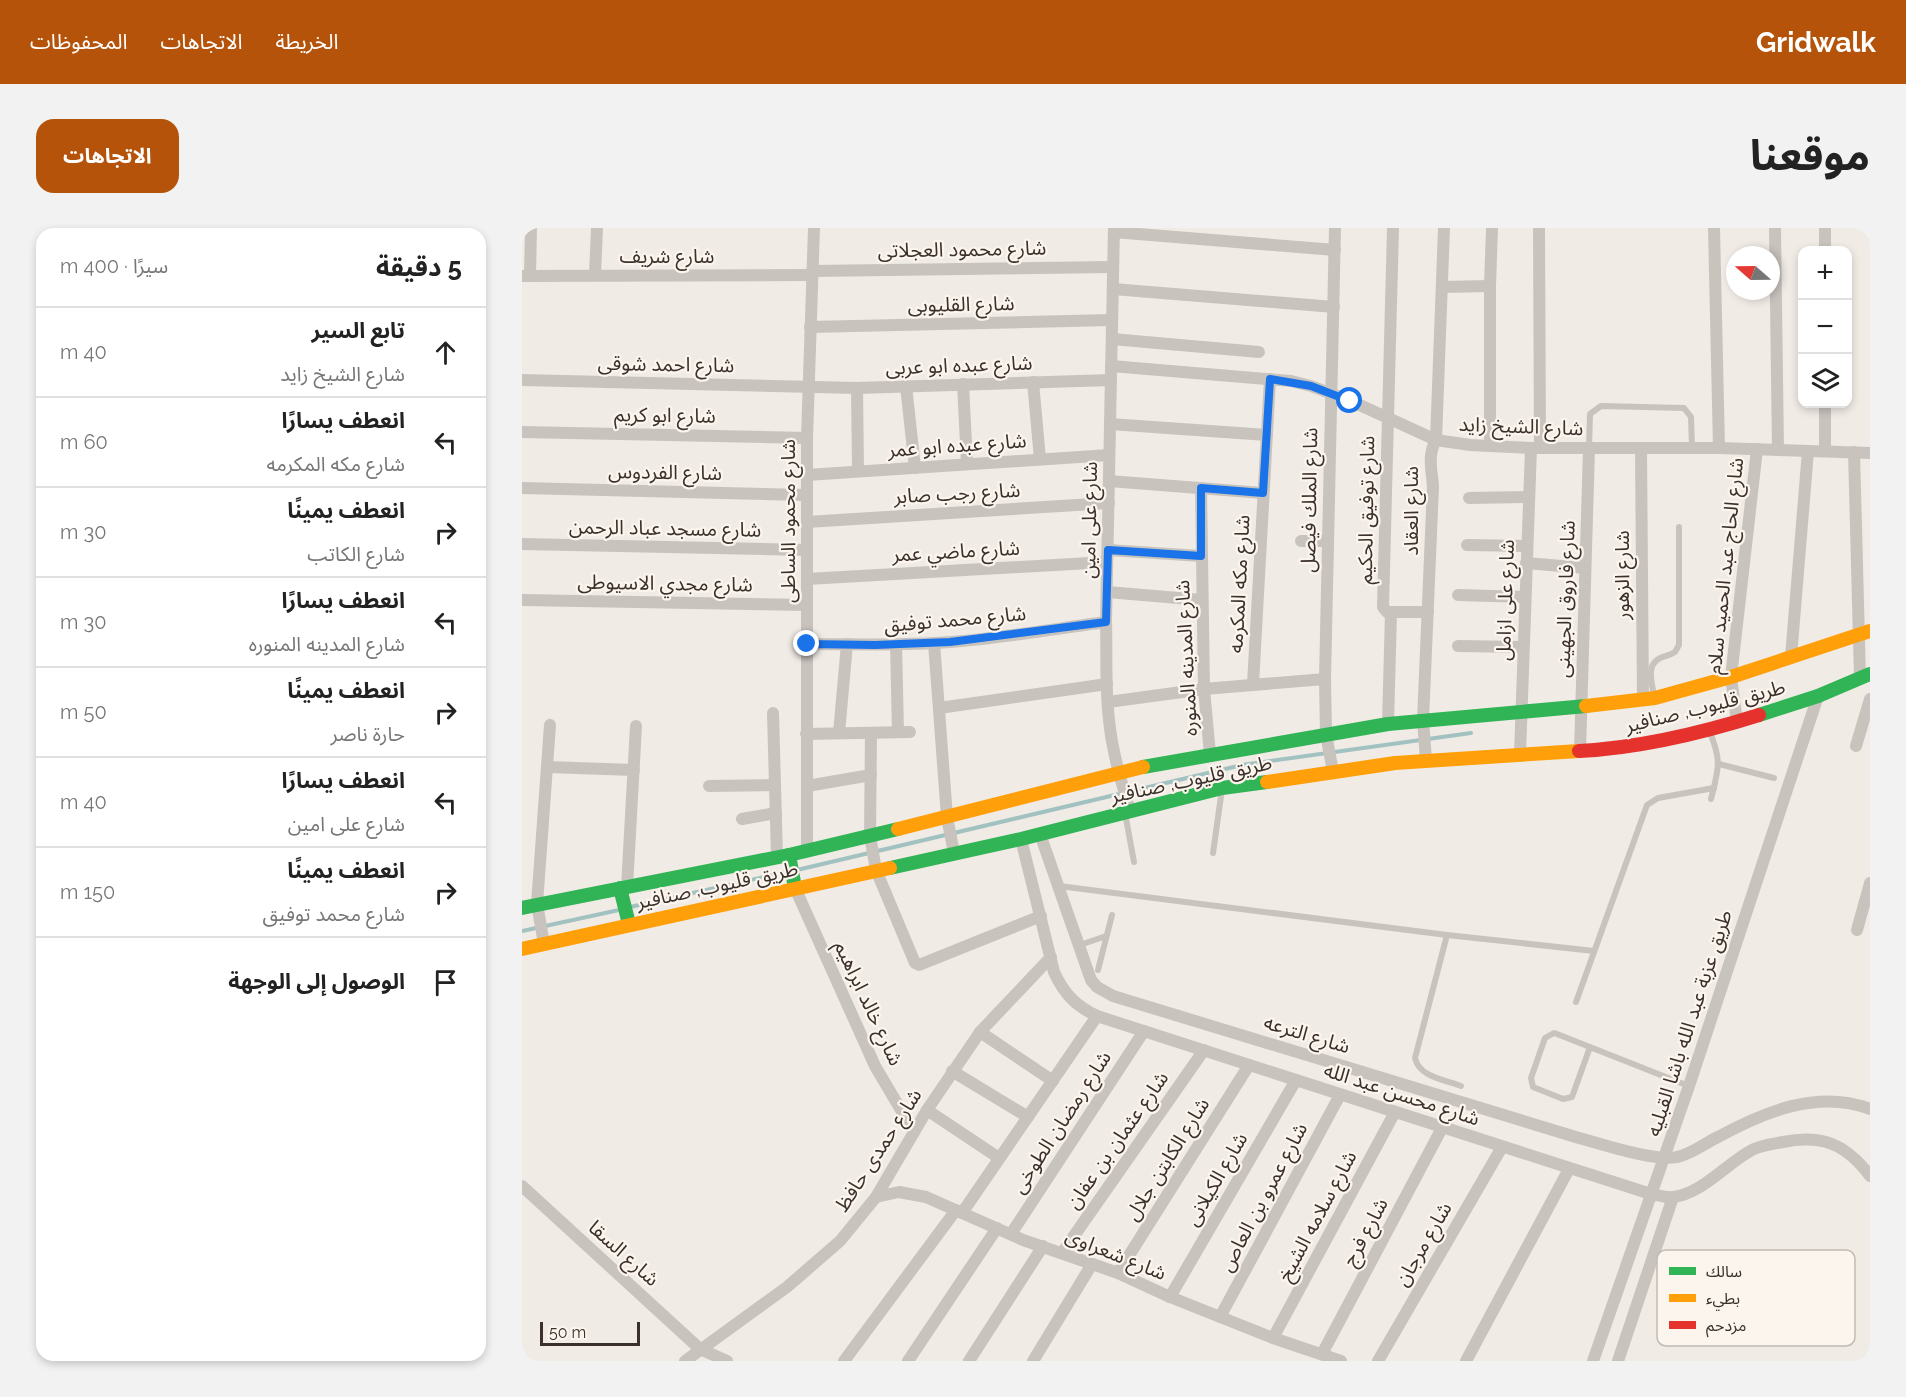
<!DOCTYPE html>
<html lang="ar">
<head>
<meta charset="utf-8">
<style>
  body { margin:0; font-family:Raleway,"Noto Sans Arabic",sans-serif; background:#f2f2f2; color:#222; direction:rtl }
  .controls { position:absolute; right:18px; top:18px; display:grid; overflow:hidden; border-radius:12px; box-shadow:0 3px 9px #0003 }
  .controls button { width:54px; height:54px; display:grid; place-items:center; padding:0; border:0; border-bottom:2px solid #e0e0e0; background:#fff; color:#222; font:30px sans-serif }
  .compass { position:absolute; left:1204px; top:18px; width:54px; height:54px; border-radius:50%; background:#fff; box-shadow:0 3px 9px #0003; rotate:290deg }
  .scale { position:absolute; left:18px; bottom:15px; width:100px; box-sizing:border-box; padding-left:6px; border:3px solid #3b302b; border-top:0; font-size:16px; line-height:21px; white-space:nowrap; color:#3b302b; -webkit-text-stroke:4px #fbf5ee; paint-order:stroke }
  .stop { position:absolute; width:18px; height:18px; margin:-14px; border:4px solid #1a73e8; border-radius:50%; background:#fff }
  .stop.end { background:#1a73e8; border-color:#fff; box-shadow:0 2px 6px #0008 }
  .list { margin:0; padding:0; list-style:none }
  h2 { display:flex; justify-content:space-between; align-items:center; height:78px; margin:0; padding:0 24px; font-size:26px }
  h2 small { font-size:20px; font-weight:400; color:#767676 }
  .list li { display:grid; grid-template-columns:39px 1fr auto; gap:18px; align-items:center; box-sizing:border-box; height:90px; padding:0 24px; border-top:2px solid #e0e0e0 }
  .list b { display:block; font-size:22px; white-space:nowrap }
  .list p { margin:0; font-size:20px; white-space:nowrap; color:#767676 }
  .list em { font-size:20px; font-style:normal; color:#767676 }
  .icon { flex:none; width:33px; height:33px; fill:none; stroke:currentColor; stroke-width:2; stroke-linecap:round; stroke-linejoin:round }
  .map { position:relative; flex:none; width:1348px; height:1133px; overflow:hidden; direction:ltr; border-radius:18px }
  header { display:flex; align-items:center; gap:36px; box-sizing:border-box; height:84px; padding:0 30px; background:#b45309; color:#fff }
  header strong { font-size:28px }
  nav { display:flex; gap:33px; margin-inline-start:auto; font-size:21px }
  .intro { display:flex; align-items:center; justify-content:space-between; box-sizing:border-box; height:144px; padding:0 36px }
  h1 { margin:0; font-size:42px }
  .button { padding:15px 27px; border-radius:18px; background:#b45309; color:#fff; font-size:21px; font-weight:700 }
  main { display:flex; gap:36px; padding:0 36px }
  aside { flex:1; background:#fff; border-radius:18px; box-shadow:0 3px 9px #0003 }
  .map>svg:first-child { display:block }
</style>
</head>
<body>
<header>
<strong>Gridwalk</strong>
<nav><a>الخريطة</a><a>الاتجاهات</a><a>المحفوظات</a></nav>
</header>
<div class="intro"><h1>موقعنا</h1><a class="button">الاتجاهات</a></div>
<main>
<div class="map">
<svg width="1348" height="1133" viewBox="0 0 1348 1133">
  <rect width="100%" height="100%" fill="#f0ebe5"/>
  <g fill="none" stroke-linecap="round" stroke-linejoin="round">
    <!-- stream -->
    <g stroke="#a1c2c1" stroke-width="4">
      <path d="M275,642L720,537L949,505"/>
      <path d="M108,679L264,644"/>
      <path d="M0,703L97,682"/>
    </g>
    <!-- lane -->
    <g stroke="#c9c3be" stroke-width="6">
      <path d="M1067,220L1068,186L1079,178L1162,180L1169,189L1170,220"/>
      <path d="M1132,469C1131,458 1124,440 1135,432C1140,428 1147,428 1153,424L1157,417V299"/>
      <path d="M1187,502C1200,533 1197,539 1189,571"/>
      <path d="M1197,536L1252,550"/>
      <path d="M603,585L612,634"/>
      <path d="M691,625L700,561"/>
      <path d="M537,658L925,707L1072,723"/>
      <path d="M925,707L893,830C897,849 923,852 939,858"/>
      <path d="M558,717L584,708"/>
      <path d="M576,742L590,687"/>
      <path d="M1054,774L1125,577L1136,570L1192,560"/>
      <path d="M1068,819L1050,869L1041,871L1011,859L1009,850L1023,810L1032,805L1035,806L1159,855L1167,858"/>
    </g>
    <!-- street -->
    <g stroke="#c9c3be" stroke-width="12">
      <path d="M592,0L584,394C585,426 583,459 587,492C590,523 599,553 608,583"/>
      <path d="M871,0L861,379L865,384H906"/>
      <path d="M1017,0L1018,220"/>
      <path d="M1192,0L1197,220"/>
      <path d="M1253,0L1256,222"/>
      <path d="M592,4L813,22"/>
      <path d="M1303,22V0"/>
      <path d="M290,43L591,39"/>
      <path d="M73,47L75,0"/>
      <path d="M0,48L290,47"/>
      <path d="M8,48L9,0"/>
      <path d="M920,59L968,58"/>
      <path d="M591,61L812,79"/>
      <path d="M288,99L590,92"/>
      <path d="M590,111L737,124"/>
      <path d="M589,138L769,153L789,158L829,173L914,212L948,217L1009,220H1197L1348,225"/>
      <path d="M0,152L335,160L589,152"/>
      <path d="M511,154L518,231"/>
      <path d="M441,156L445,236"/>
      <path d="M384,158L393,240"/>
      <path d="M335,160L336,243"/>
      <path d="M588,196L745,207"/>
      <path d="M0,204L285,210"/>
      <path d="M968,218V58L970,0"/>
      <path d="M1119,221L1121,472"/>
      <path d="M1303,223V176"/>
      <path d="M1332,224L1338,450"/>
      <path d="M285,247L587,227"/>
      <path d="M587,253L741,265"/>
      <path d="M0,260L285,267"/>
      <path d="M679,260L682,461L688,526"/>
      <path d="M947,270L1006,269"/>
      <path d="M285,294L587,275"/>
      <path d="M779,313H806"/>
      <path d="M0,316L285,322"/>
      <path d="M945,317L1005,318"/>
      <path d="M586,322L679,328"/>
      <path d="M1004,335L1063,340"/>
      <path d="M285,351L585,334"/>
      <path d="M585,364L680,372"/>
      <path d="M936,367L1003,369"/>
      <path d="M0,372L285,377"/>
      <path d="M412,415L425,589L432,625"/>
      <path d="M285,416C333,416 380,418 428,414C481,410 532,401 584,394"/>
      <path d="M374,416L376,504"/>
      <path d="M936,418L1001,419"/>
      <path d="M1269,429L1286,223"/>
      <path d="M731,456L748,151"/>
      <path d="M586,474L682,461L803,451"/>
      <path d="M417,480L585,456"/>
      <path d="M251,485L255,629"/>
      <path d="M1215,494L1209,449L1235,221"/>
      <path d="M866,496L869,384"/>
      <path d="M317,505L325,416"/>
      <path d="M349,505L348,608L354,642L393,735L397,737L519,688"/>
      <path d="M284,506L388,504"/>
      <path d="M1334,518L1348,471"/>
      <path d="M1058,523L1067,221"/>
      <path d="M998,526L1009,220"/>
      <path d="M904,532L901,492L911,259C910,242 905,228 914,212L922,0"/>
      <path d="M25,539L112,542"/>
      <path d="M811,544L804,506L803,451L813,0"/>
      <path d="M187,558L253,557"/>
      <path d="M285,558L349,547"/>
      <path d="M220,591L254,585"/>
      <path d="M518,606L569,752L575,759L591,768L1057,910C1079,916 1134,934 1155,929C1170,926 1183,915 1196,909C1242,884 1296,861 1348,881"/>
      <path d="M499,611L532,744C542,766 554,778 575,788L1129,966C1136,967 1144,970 1151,969C1180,966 1205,935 1230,922C1239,917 1250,916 1261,914C1300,906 1324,916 1348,948"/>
      <path d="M285,623V210L292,0"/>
      <path d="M105,659L114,498"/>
      <path d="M273,660L353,838L392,904"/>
      <path d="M1335,702L1348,655"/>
      <path d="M22,716L15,676L28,497"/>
      <path d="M458,804L531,853"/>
      <path d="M430,843L506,889"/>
      <path d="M405,882L477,930"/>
      <path d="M0,958L178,1121L205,1133"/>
      <path d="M354,969L377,964L404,969L501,1012L596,1045L648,1069L751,1110L819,1133"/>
      <path d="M440,985L575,788"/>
      <path d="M489,1006L622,803"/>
      <path d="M540,1025L682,822"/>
      <path d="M596,1045L727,837"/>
      <path d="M648,1069L774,852"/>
      <path d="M698,1089L818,867"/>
      <path d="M751,1110L873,884"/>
      <path d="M800,1126L920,900"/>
      <path d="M163,1133L265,1059L318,1013L354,969L405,882L458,804L529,729"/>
      <path d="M322,1133L434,982"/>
      <path d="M386,1133L475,1000"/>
      <path d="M447,1133L521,1018"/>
      <path d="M511,1133L570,1036"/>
      <path d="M856,1133L980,919"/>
      <path d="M944,1133L1047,941"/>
      <path d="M1071,1133L1167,858L1296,468"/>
      <path d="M1096,1133L1151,969"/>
    </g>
    <!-- fast -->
    <g stroke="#30b455" stroke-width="14">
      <path d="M1237,487L1296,468L1348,446"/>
      <path d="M621,539L866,496L1064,478"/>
      <path d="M267,627L273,660"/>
      <path d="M368,640L499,611L700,560L745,554"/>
      <path d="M98,660L107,696"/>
      <path d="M0,680L267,627L376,601"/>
    </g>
    <!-- slow -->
    <g stroke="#ff9f0a" stroke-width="14">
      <path d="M1064,478L1133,470L1209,449L1348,403"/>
      <path d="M745,554L873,535L1057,523"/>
      <path d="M376,601L621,539"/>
      <path d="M0,721L368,640"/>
    </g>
    <!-- jam -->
    <path stroke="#e5322d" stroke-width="14" d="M1057,523C1117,520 1180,505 1237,487"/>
  </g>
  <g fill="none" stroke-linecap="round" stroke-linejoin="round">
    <!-- route -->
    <path stroke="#1a73e8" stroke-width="8" d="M285,416L353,417L428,414L584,394L586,322L679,328V260L741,265L748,151L789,158L828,173"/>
  </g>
  <g text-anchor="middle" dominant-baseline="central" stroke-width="4.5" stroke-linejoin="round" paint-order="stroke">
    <!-- street labels -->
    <g font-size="20" fill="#3b302b" stroke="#fbf5ee">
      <text transform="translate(440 21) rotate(-1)">شارع محمود العجلاتى</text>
      <text x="145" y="28">شارع شريف</text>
      <text transform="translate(439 76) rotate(-1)">شارع القليوبى</text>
      <text transform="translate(144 136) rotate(1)">شارع احمد شوقى</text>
      <text transform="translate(437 137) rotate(-2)">شارع عبده ابو عربى</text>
      <text transform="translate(143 187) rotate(1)">شارع ابو كريم</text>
      <text transform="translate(999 198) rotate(2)">شارع الشيخ زايد</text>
      <text transform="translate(435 217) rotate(-4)">شارع عبده ابو عمر</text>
      <text transform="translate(143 244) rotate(1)">شارع الفردوس</text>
      <text transform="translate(435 265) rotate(-3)">شارع رجب صابر</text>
      <text transform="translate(787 272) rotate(-89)">شارع الملك فيصل</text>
      <text transform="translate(844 282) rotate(-89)">شارع توفيق الحكيم</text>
      <text transform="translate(889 283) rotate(-90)">شارع العقاد</text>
      <text transform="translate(567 292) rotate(-89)">شارع على امين</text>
      <text transform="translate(266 293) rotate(-90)">شارع محمود الساطى</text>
      <text transform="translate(143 300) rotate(1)">شارع مسجد عباد الرحمن</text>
      <text transform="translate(434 323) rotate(-3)">شارع ماضي عمر</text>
      <text transform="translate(1203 338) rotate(-84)">شارع الحاج عبد الحميد سلام</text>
      <text transform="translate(1100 347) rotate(-90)">شارع الزهور</text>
      <text transform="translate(143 355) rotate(1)">شارع مجدي الاسيوطى</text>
      <text transform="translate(717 356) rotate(-87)">شارع مكه المكرمه</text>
      <text transform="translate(1043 371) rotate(-88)">شارع فاروق الجهينى</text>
      <text transform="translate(983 372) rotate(-88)">شارع على ازامل</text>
      <text transform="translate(433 391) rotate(-5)">شارع محمد توفيق</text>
      <text transform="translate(664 430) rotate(-93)">شارع المدينه المنوره</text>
      <text transform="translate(1183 478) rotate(-14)">طريق قليوب, صنافير</text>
      <text transform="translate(669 551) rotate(-12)">طريق قليوب, صنافير</text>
      <text transform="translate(195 657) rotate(-12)">طريق قليوب, صنافير</text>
      <text transform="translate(347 775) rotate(65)">شارع خالد ابراهيم</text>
      <text transform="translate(1167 795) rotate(-72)">طريق عزبة عبد الله باشا القبليه</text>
      <text transform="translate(785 806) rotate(17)">شارع الترعه</text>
      <text transform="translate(880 866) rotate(18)">شارع محسن عبد الله</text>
      <text transform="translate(539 894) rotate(-57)">شارع رمضان الطوخى</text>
      <text transform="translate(595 912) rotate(-55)">شارع عثمان بن عفان</text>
      <text transform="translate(356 922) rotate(-57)">شارع حمدى حافظ</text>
      <text transform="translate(645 931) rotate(-58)">شارع الكابتن جلال</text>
      <text transform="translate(694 951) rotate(-60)">شارع الكيلانى</text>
      <text transform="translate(741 969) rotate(-62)">شارع عمرو بن العاص</text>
      <text transform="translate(795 988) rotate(-62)">شارع سلامه الشيخ</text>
      <text transform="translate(843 1004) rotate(-62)">شارع فرج</text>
      <text transform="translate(901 1016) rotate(-60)">شارع مرجان</text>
      <text transform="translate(102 1025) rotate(42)">شارع السقا</text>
      <text transform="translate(594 1026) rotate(22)">شارع شعراوى</text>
    </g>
  </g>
  <!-- legend -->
  <rect x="1135" y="1022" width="198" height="96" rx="9" fill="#fbf5ee" stroke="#c1bab4" stroke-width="1.5"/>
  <rect x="1147" y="1039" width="27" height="8" fill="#30b455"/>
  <rect x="1147" y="1066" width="27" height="8" fill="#ff9f0a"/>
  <rect x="1147" y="1093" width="27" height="8" fill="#e5322d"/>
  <g font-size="16" fill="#3b302b">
    <text x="1184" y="1049">سالك</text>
    <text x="1184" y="1076">بطيء</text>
    <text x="1184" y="1103">مزدحم</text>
  </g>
</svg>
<div class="controls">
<button>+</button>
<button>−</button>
<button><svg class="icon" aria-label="layers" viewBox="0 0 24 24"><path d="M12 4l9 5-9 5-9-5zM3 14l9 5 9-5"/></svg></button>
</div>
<svg class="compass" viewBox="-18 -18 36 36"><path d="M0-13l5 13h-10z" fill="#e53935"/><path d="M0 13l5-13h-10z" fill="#767676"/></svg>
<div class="scale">50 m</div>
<div class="stop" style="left:828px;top:173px"></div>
<div class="stop end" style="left:285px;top:416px"></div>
</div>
<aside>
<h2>5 دقيقة<small>سيرًا · 400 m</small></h2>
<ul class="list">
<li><svg class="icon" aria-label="ahead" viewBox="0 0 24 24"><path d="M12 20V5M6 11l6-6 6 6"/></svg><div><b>تابع السير</b><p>شارع الشيخ زايد</p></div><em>40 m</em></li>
<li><svg class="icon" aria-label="left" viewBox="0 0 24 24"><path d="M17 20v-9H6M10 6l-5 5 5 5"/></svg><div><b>انعطف يسارًا</b><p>شارع مكه المكرمه</p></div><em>60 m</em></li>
<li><svg class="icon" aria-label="right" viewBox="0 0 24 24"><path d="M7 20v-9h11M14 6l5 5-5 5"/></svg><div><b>انعطف يمينًا</b><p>شارع الكاتب</p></div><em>30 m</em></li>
<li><svg class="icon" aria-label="left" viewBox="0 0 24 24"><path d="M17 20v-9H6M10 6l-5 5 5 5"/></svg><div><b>انعطف يسارًا</b><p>شارع المدينه المنوره</p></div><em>30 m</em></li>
<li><svg class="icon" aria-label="right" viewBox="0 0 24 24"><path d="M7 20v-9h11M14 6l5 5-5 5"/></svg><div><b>انعطف يمينًا</b><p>حارة ناصر</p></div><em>50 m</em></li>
<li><svg class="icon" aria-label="left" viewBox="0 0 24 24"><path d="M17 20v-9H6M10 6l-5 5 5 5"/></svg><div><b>انعطف يسارًا</b><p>شارع على امين</p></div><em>40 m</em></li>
<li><svg class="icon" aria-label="right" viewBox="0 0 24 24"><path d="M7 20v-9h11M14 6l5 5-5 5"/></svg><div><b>انعطف يمينًا</b><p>شارع محمد توفيق</p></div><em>150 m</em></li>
<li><svg class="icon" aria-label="arrive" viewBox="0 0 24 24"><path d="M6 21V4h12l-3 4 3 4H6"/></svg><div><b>الوصول إلى الوجهة</b></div></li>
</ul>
</aside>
</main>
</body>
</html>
